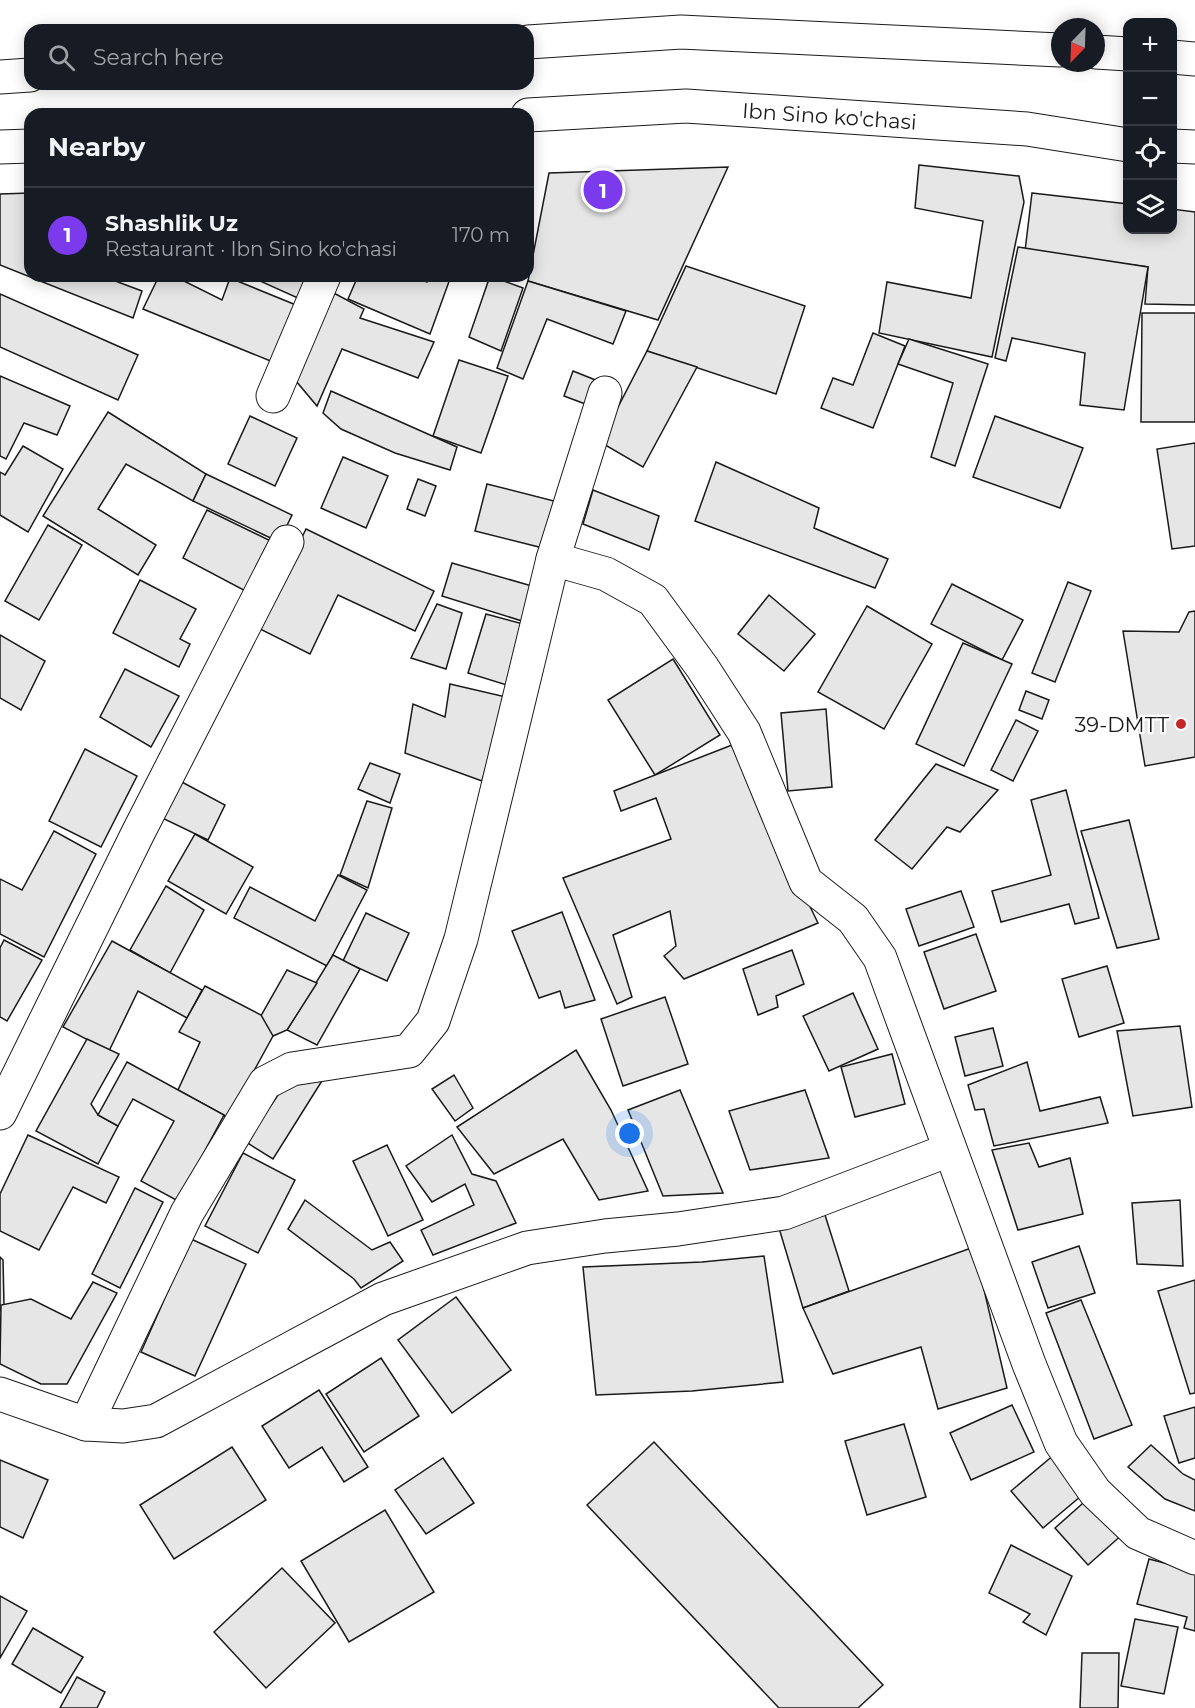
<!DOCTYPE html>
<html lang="en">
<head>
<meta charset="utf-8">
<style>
  body { margin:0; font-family:Montserrat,sans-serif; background:#20242c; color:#f1f3f6 }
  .controls { position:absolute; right:18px; top:18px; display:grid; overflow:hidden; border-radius:12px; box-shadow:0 3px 15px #0003 }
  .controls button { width:54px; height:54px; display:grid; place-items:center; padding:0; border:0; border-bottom:2px solid #363941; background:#171b24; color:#f1f3f6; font:30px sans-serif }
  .compass { position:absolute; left:1051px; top:18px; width:54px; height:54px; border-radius:50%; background:#171b24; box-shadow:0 3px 15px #0003; rotate:203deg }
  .you { position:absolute; left:630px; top:1134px; width:21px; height:21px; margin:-15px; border:4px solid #fff; border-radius:50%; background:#1a73e8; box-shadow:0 0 0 9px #1a73e833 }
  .badge { display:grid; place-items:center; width:39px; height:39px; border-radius:50%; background:#7c3aed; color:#fff; font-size:20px; font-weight:700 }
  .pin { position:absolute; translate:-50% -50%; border:3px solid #fff; box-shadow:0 2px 6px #0006 }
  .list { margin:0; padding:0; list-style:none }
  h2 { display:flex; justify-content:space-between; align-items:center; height:78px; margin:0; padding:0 24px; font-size:26px }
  h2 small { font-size:20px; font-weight:400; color:#9ea1a6 }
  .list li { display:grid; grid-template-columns:39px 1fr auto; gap:18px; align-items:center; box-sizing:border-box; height:96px; padding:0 24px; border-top:2px solid #363941 }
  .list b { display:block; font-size:22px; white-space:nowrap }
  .list p { margin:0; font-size:20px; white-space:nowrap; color:#9ea1a6 }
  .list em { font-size:20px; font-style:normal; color:#9ea1a6 }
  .icon { flex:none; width:33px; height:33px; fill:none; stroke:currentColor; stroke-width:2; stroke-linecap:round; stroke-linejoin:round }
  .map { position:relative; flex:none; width:1195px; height:1708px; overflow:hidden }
  .search { position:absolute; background:#171b24; box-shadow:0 3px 15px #0003; left:24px; top:24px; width:510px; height:66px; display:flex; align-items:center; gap:15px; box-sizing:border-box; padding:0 21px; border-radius:18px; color:#9ea1a6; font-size:22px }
  .panel { position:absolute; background:#171b24; box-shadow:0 3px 15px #0003; left:24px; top:108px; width:510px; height:174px; border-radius:18px }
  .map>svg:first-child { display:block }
</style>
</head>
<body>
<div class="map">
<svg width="1195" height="1708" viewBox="0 0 1195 1708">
  <rect width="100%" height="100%" fill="#fff"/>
  <!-- building -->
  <g fill="#e6e6e6" stroke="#1a1a1a" stroke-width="1.5">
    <path d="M919,165L1019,176L1024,202L992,357L879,333L887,282L971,298L983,221L915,208Z"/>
    <path d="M728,167L658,320L528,281L549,173Z"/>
    <path d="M30,193V276H102L142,291L133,318L0,265V194Z"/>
    <path d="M1032,193L1128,204V230H1172V209L1195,212V305L1145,304L1148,267L1025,251Z"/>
    <path d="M1018,247L1148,267L1124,410L1080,405L1085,353L1012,338L1006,361L995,358Z"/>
    <path d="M686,266L805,306L776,394L647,351Z"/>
    <path d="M159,276H174L222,300L230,278L296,305L273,362L143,309Z"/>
    <path d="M249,276H310L300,299Z"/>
    <path d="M358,276H413L427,282L430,276H451L430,334L348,299Z"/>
    <path d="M490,276L523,288L501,351L469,337Z"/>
    <path d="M528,281L626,311L613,344L547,319L523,379L497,368Z"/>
    <path d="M328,290L364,309L360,318L434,342L418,378L342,349L317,406L291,375Z"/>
    <path d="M0,294L138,355L118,400L0,347Z"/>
    <path d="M1142,313H1195V422H1141Z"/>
    <path d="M873,333L905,346L873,428L821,408L833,378L853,385Z"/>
    <path d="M909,339L988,364L955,466L931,457L953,383L898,364Z"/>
    <path d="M647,351L697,367L643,467L600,442Z"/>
    <path d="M459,360L508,376L481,453L433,436Z"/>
    <path d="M573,371L598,381L588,405L564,396Z"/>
    <path d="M0,376L70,406L57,435L24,423L6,459L0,456Z"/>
    <path d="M331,391L457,447L450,470L395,453L341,429L323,413Z"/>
    <path d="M108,412L206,474L193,501L126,464L98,509L156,545L138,575L43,516Z"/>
    <path d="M250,416L297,438L275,486L228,464Z"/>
    <path d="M995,416L1083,448L1060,508L973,477Z"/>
    <path d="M1195,443V546L1172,549L1157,449Z"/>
    <path d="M23,446L63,469L28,532L0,515V472L5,475Z"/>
    <path d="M343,457L388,476L366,528L321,508Z"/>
    <path d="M716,462L819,508L814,528L888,559L875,588L695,521Z"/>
    <path d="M206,474L292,515L279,542L193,501Z"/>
    <path d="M418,479L436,486L425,516L407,509Z"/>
    <path d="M487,484L554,501L543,548L475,531Z"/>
    <path d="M593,490L659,516L649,550L583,524Z"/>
    <path d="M207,510L277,544L253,595L183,558Z"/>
    <path d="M48,525L82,545L39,620L5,601Z"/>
    <path d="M306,529L434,591L415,631L338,595L310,654L258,628Z"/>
    <path d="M452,563L532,586L522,621L442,596Z"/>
    <path d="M140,580L196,609L180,639L190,644L179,667L113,633Z"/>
    <path d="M1068,582L1091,591L1055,682L1032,673Z"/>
    <path d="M952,584L1023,620L1002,660L931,624Z"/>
    <path d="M769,595L815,634L784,671L738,634Z"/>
    <path d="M437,604L462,613L446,669L411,658Z"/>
    <path d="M867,606L932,644L884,729L818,692Z"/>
    <path d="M1195,611V757L1145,766L1123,631L1179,632L1189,612Z"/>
    <path d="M486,614L527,625L510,686L468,673Z"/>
    <path d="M0,635L45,661L21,710L0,698Z"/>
    <path d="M963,643L1012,664L964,766L916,744Z"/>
    <path d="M673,659L720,735L655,775L608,700Z"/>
    <path d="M125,669L179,696L151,747L100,717Z"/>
    <path d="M450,684L506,697L482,781L405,753L413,704L445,717Z"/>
    <path d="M1026,691L1049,700L1042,719L1019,710Z"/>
    <path d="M826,709L832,787L788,791L781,713Z"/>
    <path d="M1016,720L1038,731L1013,781L991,770Z"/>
    <path d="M732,745L818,923L684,979L664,956L676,946L670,911L613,935L632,997L617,1004L563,878L671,839L656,798L621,811L614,791Z"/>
    <path d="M85,749L137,776L101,847L49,821Z"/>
    <path d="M370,763L400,774L390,803L358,789Z"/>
    <path d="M936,764L998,790L960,832L947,827L912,869L875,840Z"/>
    <path d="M180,781L225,805L208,840L158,816Z"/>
    <path d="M1066,790L1099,918L1075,924L1069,904L1001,922L992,891L1051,875L1031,800Z"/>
    <path d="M367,801L392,808L368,888L340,875Z"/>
    <path d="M1129,820L1159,939L1117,948L1081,831Z"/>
    <path d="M54,831L96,854L44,957L0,934V879L22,890Z"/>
    <path d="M195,834L253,867L226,914L168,881Z"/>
    <path d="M338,875L367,890L327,966L234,918L250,887L315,921Z"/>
    <path d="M166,886L204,910L170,973L130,950Z"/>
    <path d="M961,891L974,927L919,946L906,909Z"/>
    <path d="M562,912L595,1000L565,1008L560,991L539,998L512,931Z"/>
    <path d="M366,913L409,933L387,981L343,961Z"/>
    <path d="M976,934L996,991L944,1009L924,952Z"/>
    <path d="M4,940L42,960L7,1021L0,1017V948Z"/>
    <path d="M112,941L202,990L187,1018L138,991L109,1051L63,1027Z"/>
    <path d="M792,950L804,984L776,996L778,1007L758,1015L743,969Z"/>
    <path d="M333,955L360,969L317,1045L287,1030Z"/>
    <path d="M1107,966L1124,1023L1079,1037L1062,979Z"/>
    <path d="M287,970L317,983L287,1030L273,1036L258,1021Z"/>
    <path d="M205,986L261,1015L273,1036L227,1120L224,1115L178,1090L200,1042L179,1032Z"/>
    <path d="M853,993L878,1049L829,1071L803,1016Z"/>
    <path d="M665,997L688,1064L623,1086L601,1019Z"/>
    <path d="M1180,1026L1192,1107L1133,1116L1117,1031Z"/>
    <path d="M993,1028L1003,1066L965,1076L955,1037Z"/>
    <path d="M87,1039L119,1054L91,1104L98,1115L118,1126L98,1164L36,1131Z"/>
    <path d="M576,1050L611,1110L648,1191L599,1200L563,1139L494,1174L457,1127Z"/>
    <path d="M892,1054L905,1104L855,1117L841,1067Z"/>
    <path d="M127,1062L224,1115L178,1201L141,1181L174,1121L133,1099L118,1126L98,1115Z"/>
    <path d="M1027,1062L1040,1111L1100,1097L1108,1123L994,1146L984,1109L975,1110L968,1085Z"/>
    <path d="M454,1075L473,1108L455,1121L432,1089Z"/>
    <path d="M325,1076L273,1159L246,1142L278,1095L297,1080Z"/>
    <path d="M680,1090L723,1193L663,1196L628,1110Z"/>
    <path d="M805,1090L829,1158L750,1170L729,1111Z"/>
    <path d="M28,1135L119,1177L106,1203L73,1187L39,1250L0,1231V1194Z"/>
    <path d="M452,1135L472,1174L496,1181L516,1223L433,1255L421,1230L474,1205L465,1184L432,1202L406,1166Z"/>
    <path d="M1029,1143L1039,1167L1070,1158L1083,1214L1018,1230L992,1150Z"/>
    <path d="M387,1145L423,1220L388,1236L353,1161Z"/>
    <path d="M243,1153L295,1180L258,1253L205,1226Z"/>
    <path d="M135,1188L163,1202L120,1288L92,1274Z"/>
    <path d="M305,1200L372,1250L390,1242L403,1261L361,1288L354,1279L288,1229Z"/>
    <path d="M1180,1200L1183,1266L1137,1264L1132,1203Z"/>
    <path d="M825,1215L849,1291L803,1308L779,1228Z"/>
    <path d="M191,1239L246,1264L195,1376L141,1352Z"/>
    <path d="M1079,1246L1095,1293L1048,1308L1032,1262Z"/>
    <path d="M974,1247L1007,1388L938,1409L921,1347L833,1374L803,1308Z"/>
    <path d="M764,1256L783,1382L692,1391L596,1395L583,1267L702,1262Z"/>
    <path d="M0,1257L3,1260L4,1304L0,1311Z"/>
    <path d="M1195,1280V1393L1190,1394L1158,1291Z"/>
    <path d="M93,1282L117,1293L67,1384H41L0,1364L1,1305L31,1299L71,1319Z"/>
    <path d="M456,1297L511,1370L452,1413L398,1340Z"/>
    <path d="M1081,1300L1132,1425L1094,1439L1046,1313Z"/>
    <path d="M381,1358L419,1416L364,1452L326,1394Z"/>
    <path d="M319,1390L368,1467L344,1482L322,1447L289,1468L262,1426Z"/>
    <path d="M1012,1405L1034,1452L971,1480L950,1433Z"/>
    <path d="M1195,1407V1458L1179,1463L1164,1416Z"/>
    <path d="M904,1424L926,1497L867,1515L845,1441Z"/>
    <path d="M654,1442L883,1685L858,1708H779L587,1505Z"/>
    <path d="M1151,1445L1183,1474L1195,1480V1511L1165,1499L1128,1467Z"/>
    <path d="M232,1447L266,1500L174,1559L140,1505Z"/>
    <path d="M1055,1454L1087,1491L1043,1528L1011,1491Z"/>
    <path d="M443,1458L474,1503L426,1534L395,1490Z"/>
    <path d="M0,1460L48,1480L23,1538L0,1527Z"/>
    <path d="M1091,1496L1124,1533L1088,1565L1055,1528Z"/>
    <path d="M385,1510L434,1592L349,1642L301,1561Z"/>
    <path d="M1011,1545L1072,1576L1046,1635L1023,1622L1030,1614L989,1593Z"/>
    <path d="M1149,1559L1195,1571V1631L1184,1628L1187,1617L1137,1604Z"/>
    <path d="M282,1568L335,1623L266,1688L214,1632Z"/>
    <path d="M0,1596L27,1611L0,1658Z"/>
    <path d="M1135,1619L1178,1627L1164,1694L1121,1686Z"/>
    <path d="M33,1628L83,1657L61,1693L12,1664Z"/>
    <path d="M1082,1653H1119L1118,1708H1080Z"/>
    <path d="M77,1677L105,1692L97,1708H60Z"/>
  </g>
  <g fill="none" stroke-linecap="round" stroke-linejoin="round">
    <defs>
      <g id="minor">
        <path d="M273,396L324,276"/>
        <path d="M553,559L606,574L653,600L702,667L744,732L806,882L853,919L880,958L1029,1364L1061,1443L1095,1492L1138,1533L1195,1558"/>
        <path d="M0,1113L138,833L287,542"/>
        <path d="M0,1394L86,1424L187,1213L265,1083L292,1069L409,1051L433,1021L461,939L553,559L605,393"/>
        <path d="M86,1424L123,1426L156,1421L383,1299L527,1248L605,1236L678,1229L784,1213L949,1150"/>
      </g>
      <g id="major">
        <path d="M528,42L681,32L1060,50"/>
        <path d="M1096,52L1128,54"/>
        <path d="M1172,57L1195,59"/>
        <path d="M0,77L30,75"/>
        <path id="s1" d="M528,115L686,106L1027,129L1128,145"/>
        <path d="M1172,146L1195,147"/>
        <path d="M0,147L30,146"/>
      </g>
    </defs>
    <!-- minor casing -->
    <use href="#minor" stroke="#1a1a1a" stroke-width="35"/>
    <!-- major casing -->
    <use href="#major" stroke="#1a1a1a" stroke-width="35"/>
    <!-- minor -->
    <use href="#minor" stroke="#fff" stroke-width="33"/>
    <!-- major -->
    <use href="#major" stroke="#fff" stroke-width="33"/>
  </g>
  <!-- markers -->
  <circle fill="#c62828" stroke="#fff" stroke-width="2" cx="1181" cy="724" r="6"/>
  <g text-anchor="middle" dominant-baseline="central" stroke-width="4.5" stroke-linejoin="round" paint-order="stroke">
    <!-- street labels -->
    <g font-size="21" fill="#1a1a1a" stroke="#fff">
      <text stroke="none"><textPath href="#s1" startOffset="302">Ibn Sino ko'chasi</textPath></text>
    </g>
    <!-- poi labels -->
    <g font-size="21" fill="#1a1a1a" stroke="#fff" text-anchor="end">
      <text x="1169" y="724">39-DMTT</text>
    </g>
  </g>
</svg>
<div class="controls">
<button>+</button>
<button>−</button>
<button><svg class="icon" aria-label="locate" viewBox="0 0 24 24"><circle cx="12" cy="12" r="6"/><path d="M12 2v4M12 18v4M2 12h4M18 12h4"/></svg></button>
<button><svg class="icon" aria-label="layers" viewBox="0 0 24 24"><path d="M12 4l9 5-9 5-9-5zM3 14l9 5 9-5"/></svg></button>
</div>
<svg class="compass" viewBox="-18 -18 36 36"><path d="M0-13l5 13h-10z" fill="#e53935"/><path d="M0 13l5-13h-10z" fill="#9ea1a6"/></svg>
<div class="you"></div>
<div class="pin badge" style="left:603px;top:190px">1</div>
<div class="search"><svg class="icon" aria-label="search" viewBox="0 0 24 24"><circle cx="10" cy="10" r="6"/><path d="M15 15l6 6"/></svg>Search here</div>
<section class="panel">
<h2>Nearby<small></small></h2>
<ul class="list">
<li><span class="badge">1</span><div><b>Shashlik Uz</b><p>Restaurant · Ibn Sino ko'chasi</p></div><em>170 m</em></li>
</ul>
</section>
</div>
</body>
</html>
